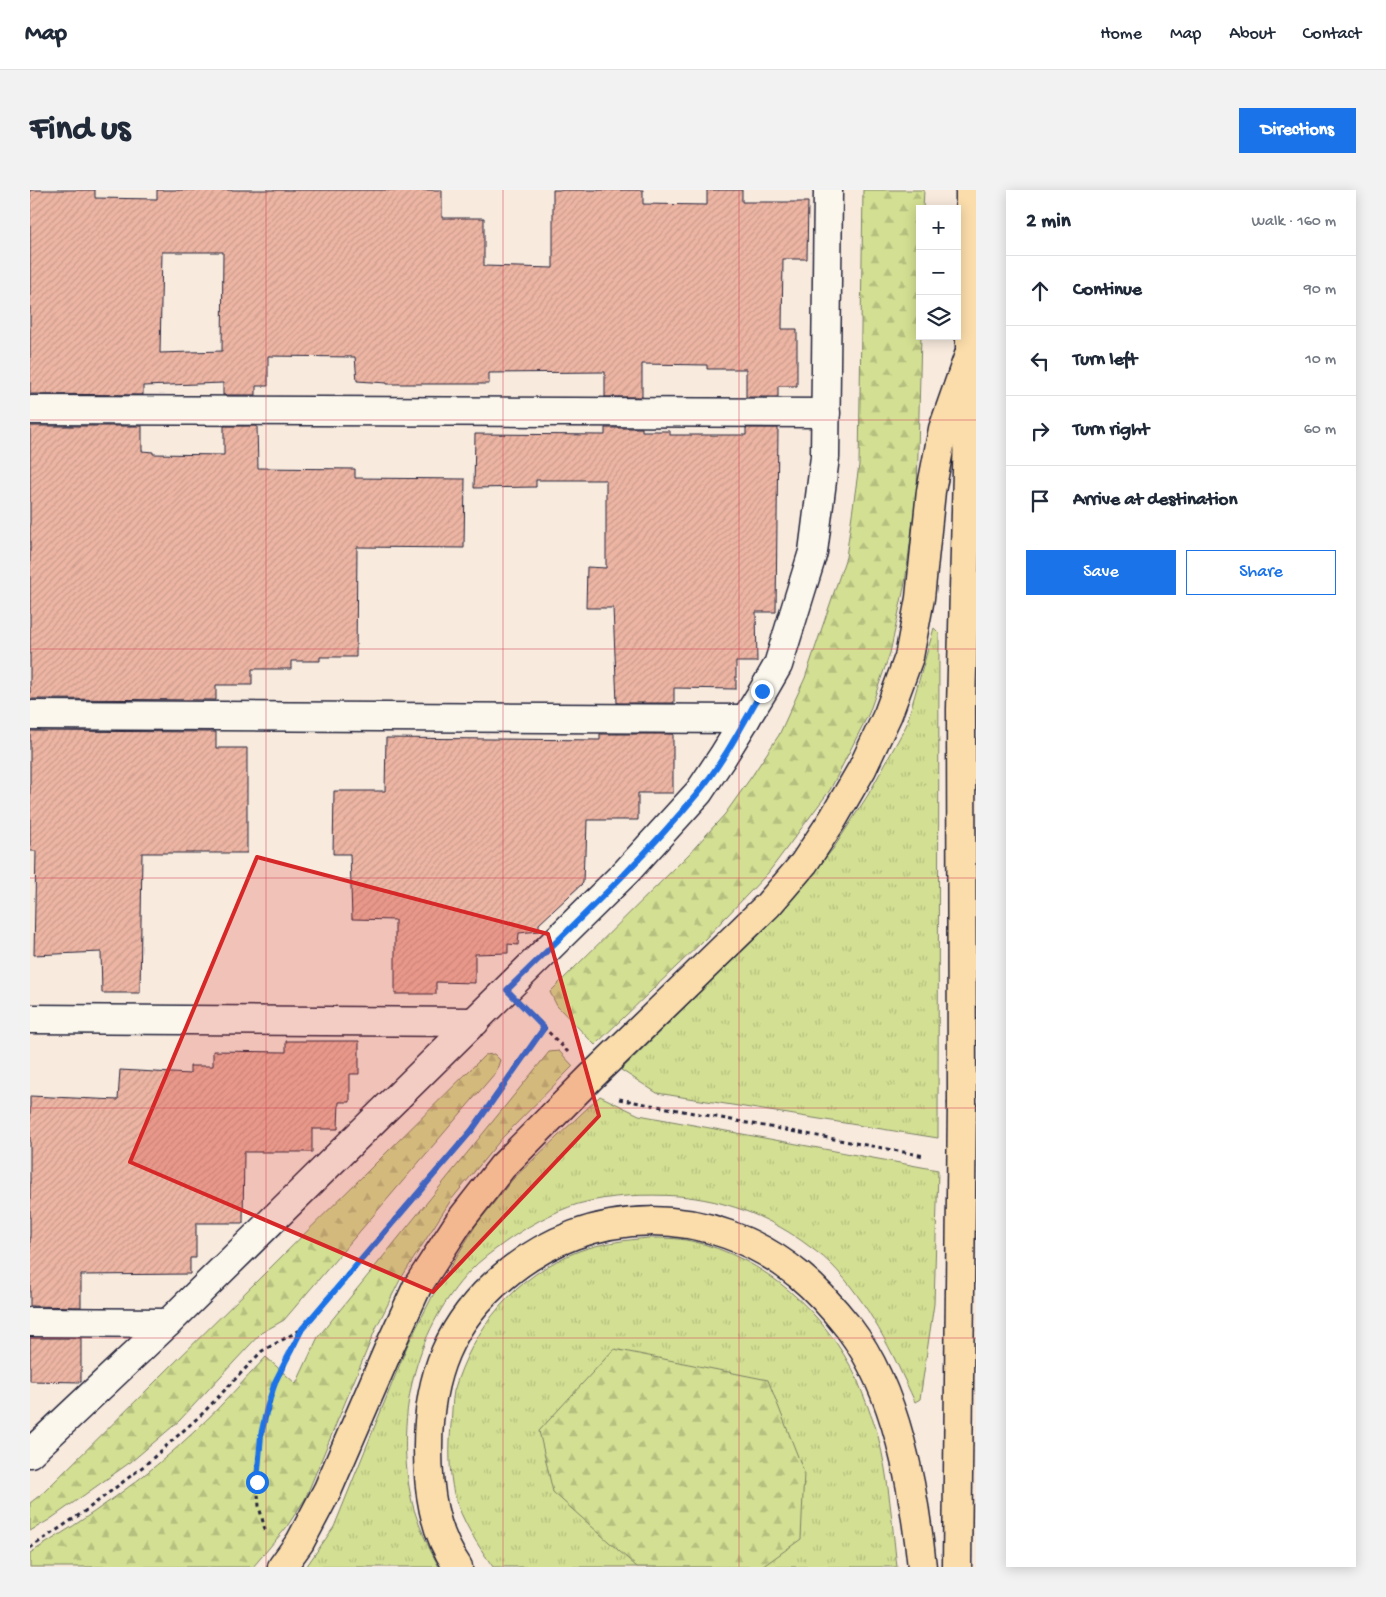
<!DOCTYPE html>
<html lang="en">
<head>
<meta charset="utf-8">
<style>
  body { margin:0; font-family:"Gochi Hand",sans-serif; background:#f2f2f3; color:#1f2937 }
  .controls { position:absolute; right:15px; top:15px; display:grid; overflow:hidden; border-radius:0px; box-shadow:0 2px 12px #0003 }
  .controls button { width:45px; height:45px; display:grid; place-items:center; padding:0; border:0; border-bottom:1px solid #e0e1e3; background:#fff; color:#1f2937; font:25px sans-serif }
  .stop { position:absolute; width:15px; height:15px; margin:-11px; border:4px solid #1a73e8; border-radius:50%; background:#fff }
  .stop.end { background:#1a73e8; border-color:#fff; box-shadow:0 1px 5px #0008 }
  .list { margin:0; padding:0; list-style:none }
  h2 { display:flex; justify-content:space-between; align-items:center; height:65px; margin:0; padding:0 20px; font-size:21px }
  h2 small { font-size:16px; font-weight:400; color:#747a83 }
  .list li { display:grid; grid-template-columns:32px 1fr auto; gap:15px; align-items:center; box-sizing:border-box; height:70px; padding:0 20px; border-top:1px solid #e0e1e3 }
  .list b { display:block; font-size:19px; white-space:nowrap }
  .list em { font-size:16px; font-style:normal; color:#747a83 }
  .actions { display:flex; gap:10px; padding:15px 20px }
  .actions a { flex:1; padding:11px 0; border:1px solid #1a73e8; border-radius:0px; text-align:center; font-size:18px; color:#1a73e8 }
  .actions .main { background:#1a73e8; color:#fff }
  .icon { flex:none; width:28px; height:28px; fill:none; stroke:currentColor; stroke-width:2; stroke-linecap:round; stroke-linejoin:round }
  .map { position:relative; flex:none; width:946px; height:1377px; overflow:hidden; border-radius:0px }
  header { display:flex; align-items:center; gap:30px; box-sizing:border-box; height:70px; padding:0 25px; background:#fff; border-bottom:1px solid #e0e1e3 }
  header strong { font-size:24px }
  nav { display:flex; gap:28px; margin-inline-start:auto; font-size:18px }
  .intro { display:flex; align-items:center; justify-content:space-between; box-sizing:border-box; height:120px; padding:0 30px }
  h1 { margin:0; font-size:35px }
  .button { padding:12px 22px; border-radius:0px; background:#1a73e8; color:#fff; font-size:18px; font-weight:700 }
  main { display:flex; gap:30px; padding:0 30px }
  aside { flex:1; background:#fff; border-radius:0px; box-shadow:0 2px 12px #0003 }
  .map>svg:first-child { display:block }
</style>
</head>
<body>
<header>
<strong>Map</strong>
<nav><a>Home</a><a>Map</a><a>About</a><a>Contact</a></nav>
</header>
<div class="intro"><h1>Find us</h1><a class="button">Directions</a></div>
<main>
<div class="map">
<svg width="946" height="1377" viewBox="0 0 946 1377">
  <defs>
    <pattern id="grass-tufts" width="24" height="20" patternUnits="userSpaceOnUse" patternTransform="scale(1.25)"><rect width="24" height="20" fill="#d3df92"/><path d="M3 7l-1-3M5 7V3M7 7l1-3M15 17l-1-3M17 17v-4M19 17l1-3" fill="none" stroke="#b5bf7f"/></pattern>
    <pattern id="forest-firs" width="22" height="20" patternUnits="userSpaceOnUse" patternTransform="scale(1.25)"><rect width="22" height="20" fill="#d3df92"/><path d="M5 1l3.5 6h-7zM16 11l3.5 6h-7z" fill="#b5bf7f"/></pattern>
    <pattern id="building-hatch" width="6" height="6" patternUnits="userSpaceOnUse" patternTransform="scale(1.25)"><rect width="6" height="6" fill="#edb5a3"/><path d="M-1 1l2-2M0 6l6-6M5 7l2-2" fill="none" stroke="#cb9b8d"/></pattern>
  </defs>
  <rect width="100%" height="100%" fill="#f8eadd"/>
  <filter id="ink" filterUnits="userSpaceOnUse"><feTurbulence type="fractalNoise" baseFrequency=".02" numOctaves="2"/><feDisplacementMap in="SourceGraphic" scale="10" xChannelSelector="R" yChannelSelector="G"/><feConvolveMatrix kernelMatrix="1 2 1 2 8 2 1 2 1" color-interpolation-filters="sRGB"/></filter>
  <g filter="url(#ink)">
    <!-- grass -->
    <g fill="url(#grass-tufts)" stroke="#7a8066">
      <path d="M904,438L909,443L908,948L627,903L591,880L742,731L803,659L838,605L876,536Z"/>
      <path d="M570,906L609,925L908,980L904,1114L890,1209L885,1212C862,1162 839,1112 800,1073C792,1065 781,1058 772,1051C735,1025 694,1010 649,1006C615,1004 581,1005 548,1014C522,1022 496,1037 474,1053C462,1062 450,1070 440,1081C383,1142 364,1232 382,1312C388,1335 398,1356 409,1377H276L304,1337L378,1154L403,1105L446,1035L483,989Z"/>
      <path d="M619,1048C633,1048 647,1048 661,1051C733,1066 796,1123 827,1189C831,1198 834,1208 838,1217C841,1227 846,1236 848,1246C859,1288 862,1334 867,1377H463C447,1354 432,1331 424,1304C419,1282 419,1257 421,1235C422,1224 422,1212 424,1201C442,1139 487,1084 549,1061C571,1053 596,1050 619,1048Z"/>
    </g>
    <!-- forest -->
    <g fill="url(#forest-firs)" stroke="#7a8066">
      <path d="M833,0H894L893,19H890L891,146L887,300L875,393L860,463L839,523L800,600L738,683L674,750L565,855L527,816L520,802L659,664L695,624L722,586L749,545L775,488L816,367L829,275Z"/>
      <path d="M529,861L543,876L473,947L421,1010L370,1090L346,1138L275,1309L256,1338L223,1377H0V1363C58,1328 116,1288 165,1241C190,1218 213,1191 236,1167L266,1194L288,1147L519,862Z"/>
      <path d="M464,864L470,870L466,882L254,1130L231,1143L149,1231L102,1271L19,1330L0,1341V1313L14,1302L455,865Z"/>
      <path d="M584,1159L738,1190L774,1282L771,1349L732,1377H607L523,1302L509,1241Z"/>
    </g>
    <!-- building -->
    <g fill="url(#building-hatch)" stroke="#22223b" fill-rule="evenodd">
      <path d="M0,0H65V8L127,9V0H412V28H454V76L523,78V0H613V14L677,15V0H712V12H778L777,69H753L752,139H767V196H748V207H716V179H677V175L612,174V207H575V182L459,183V194H357V193L327,191L325,167L238,166V196H226V205H193V193L113,196V205L0,204ZM132,62H193L192,161L130,163Z"/>
      <path d="M0,236H112V261L123,262V264L194,265V236H227L228,278L325,279V288L435,289L434,358L327,357L326,467H290V471H261V479H222V495H186V510L0,509Z"/>
      <path d="M575,238H612V241H640V245H716V238H748L746,422H726L727,472H706V499L644,498V513H587L583,418H556L557,377L576,378V290H506V297L444,298L445,244L575,245Z"/>
      <path d="M0,541L186,542V558H217V663H112L110,803H72L71,762L4,765L6,661H0Z"/>
      <path d="M570,544H643V603H608V630H557L556,664H554L553,693L509,734V741L489,743L488,755L478,754V763L445,764V793L406,792V804H365V730L322,729L320,664H303L304,601H355L356,548L570,550Z"/>
      <path d="M256,851H329V884H320V912H309L308,939H282V962H214L213,1033H166V1068H160V1084L51,1085V1117L0,1116V906L88,910L90,880L160,884V876H183V861L256,862Z"/>
      <path d="M0,1148H51V1192L0,1191Z"/>
    </g>
    <g fill="none" stroke-linecap="round" stroke-linejoin="round">
      <defs>
        <g id="minor">
          <path d="M0,220L796,223"/>
          <path d="M0,525L716,529"/>
          <path d="M0,829L445,832"/>
          <path d="M0,1132L138,1133"/>
          <path d="M0,1263L138,1133L597,681L669,602L693,566L733,501L748,475L783,362L795,267L798,0"/>
        </g>
        <path id="major" d="M932,912L931,519L940,162V0"/>
        <g id="highway">
          <path d="M252,1377L270,1352L298,1299L359,1158L387,1097L429,1032L472,977L561,887L738,715L774,673L803,629L832,579L858,524L879,467L890,408L901,301L913,239L940,162"/>
          <path d="M428,1377C403,1341 398,1300 398,1257C398,1186 419,1132 474,1086C560,1013 681,1013 769,1085C787,1100 804,1119 819,1138C867,1201 884,1299 892,1377"/>
        </g>
      </defs>
      <!-- minor casing -->
      <use href="#minor" stroke="#22223b" stroke-width="31"/>
      <!-- major casing -->
      <use href="#major" stroke="#22223b" stroke-width="31"/>
      <!-- highway casing -->
      <use href="#highway" stroke="#22223b" stroke-width="31"/>
      <!-- path -->
      <g stroke="#22223b" stroke-width="3" stroke-dasharray="4 4" stroke-linecap="butt">
        <path d="M502,825L538,862"/>
        <path d="M589,909L895,966"/>
        <path d="M235,1340L229,1316L227,1292L231,1245L245,1193L272,1139L442,940L514,838"/>
        <path d="M0,1358L55,1321L115,1275L172,1224L232,1161L272,1139"/>
      </g>
      <!-- minor -->
      <use href="#minor" stroke="#fbf7ec" stroke-width="28"/>
      <!-- major -->
      <use href="#major" stroke="#fbddab" stroke-width="28"/>
      <!-- highway -->
      <use href="#highway" stroke="#fbddab" stroke-width="28"/>
      <defs>
        <path id="major-bridge" d="M927,1377L932,912"/>
      </defs>
      <!-- major-bridge casing -->
      <use href="#major-bridge" stroke="#22223b" stroke-width="31" stroke-linecap="butt"/>
      <!-- major-bridge -->
      <use href="#major-bridge" stroke="#fbddab" stroke-width="28"/>
    </g>
  </g>
  <g fill="none" stroke-linecap="round" stroke-linejoin="round" filter="url(#ink)">
    <!-- route -->
    <path stroke="#1a73e8" stroke-width="6" d="M227,1292L231,1245L237,1218L245,1192L272,1139L442,940L514,838L477,800C542,736 609,674 667,604C693,573 712,535 732,501"/>
  </g>
  <!-- marked area -->
  <path fill="#d62828" fill-opacity="0.2" stroke="#d62828" stroke-width="4" stroke-linejoin="round" d="M227,667L518,744L569,926L403,1102L100,972Z"/>
  <!-- grid -->
  <path fill="none" stroke="#d1495b" stroke-width="1" stroke-opacity="0.55" d="M236,0V1377M473,0V1377M709,0V1377M0,230H946M0,459H946M0,688H946M0,918H946M0,1148H946"/>
</svg>
<div class="controls">
<button>+</button>
<button>−</button>
<button><svg class="icon" aria-label="layers" viewBox="0 0 24 24"><path d="M12 4l9 5-9 5-9-5zM3 14l9 5 9-5"/></svg></button>
</div>
<div class="stop" style="left:227px;top:1292px"></div>
<div class="stop end" style="left:732px;top:501px"></div>
</div>
<aside>
<h2>2 min<small>Walk · 160 m</small></h2>
<ul class="list">
<li><svg class="icon" aria-label="ahead" viewBox="0 0 24 24"><path d="M12 20V5M6 11l6-6 6 6"/></svg><div><b>Continue</b></div><em>90 m</em></li>
<li><svg class="icon" aria-label="left" viewBox="0 0 24 24"><path d="M17 20v-9H6M10 6l-5 5 5 5"/></svg><div><b>Turn left</b></div><em>10 m</em></li>
<li><svg class="icon" aria-label="right" viewBox="0 0 24 24"><path d="M7 20v-9h11M14 6l5 5-5 5"/></svg><div><b>Turn right</b></div><em>60 m</em></li>
<li><svg class="icon" aria-label="arrive" viewBox="0 0 24 24"><path d="M6 21V4h12l-3 4 3 4H6"/></svg><div><b>Arrive at destination</b></div></li>
</ul>
<div class="actions"><a class="main">Save</a><a>Share</a></div>
</aside>
</main>
</body>
</html>
